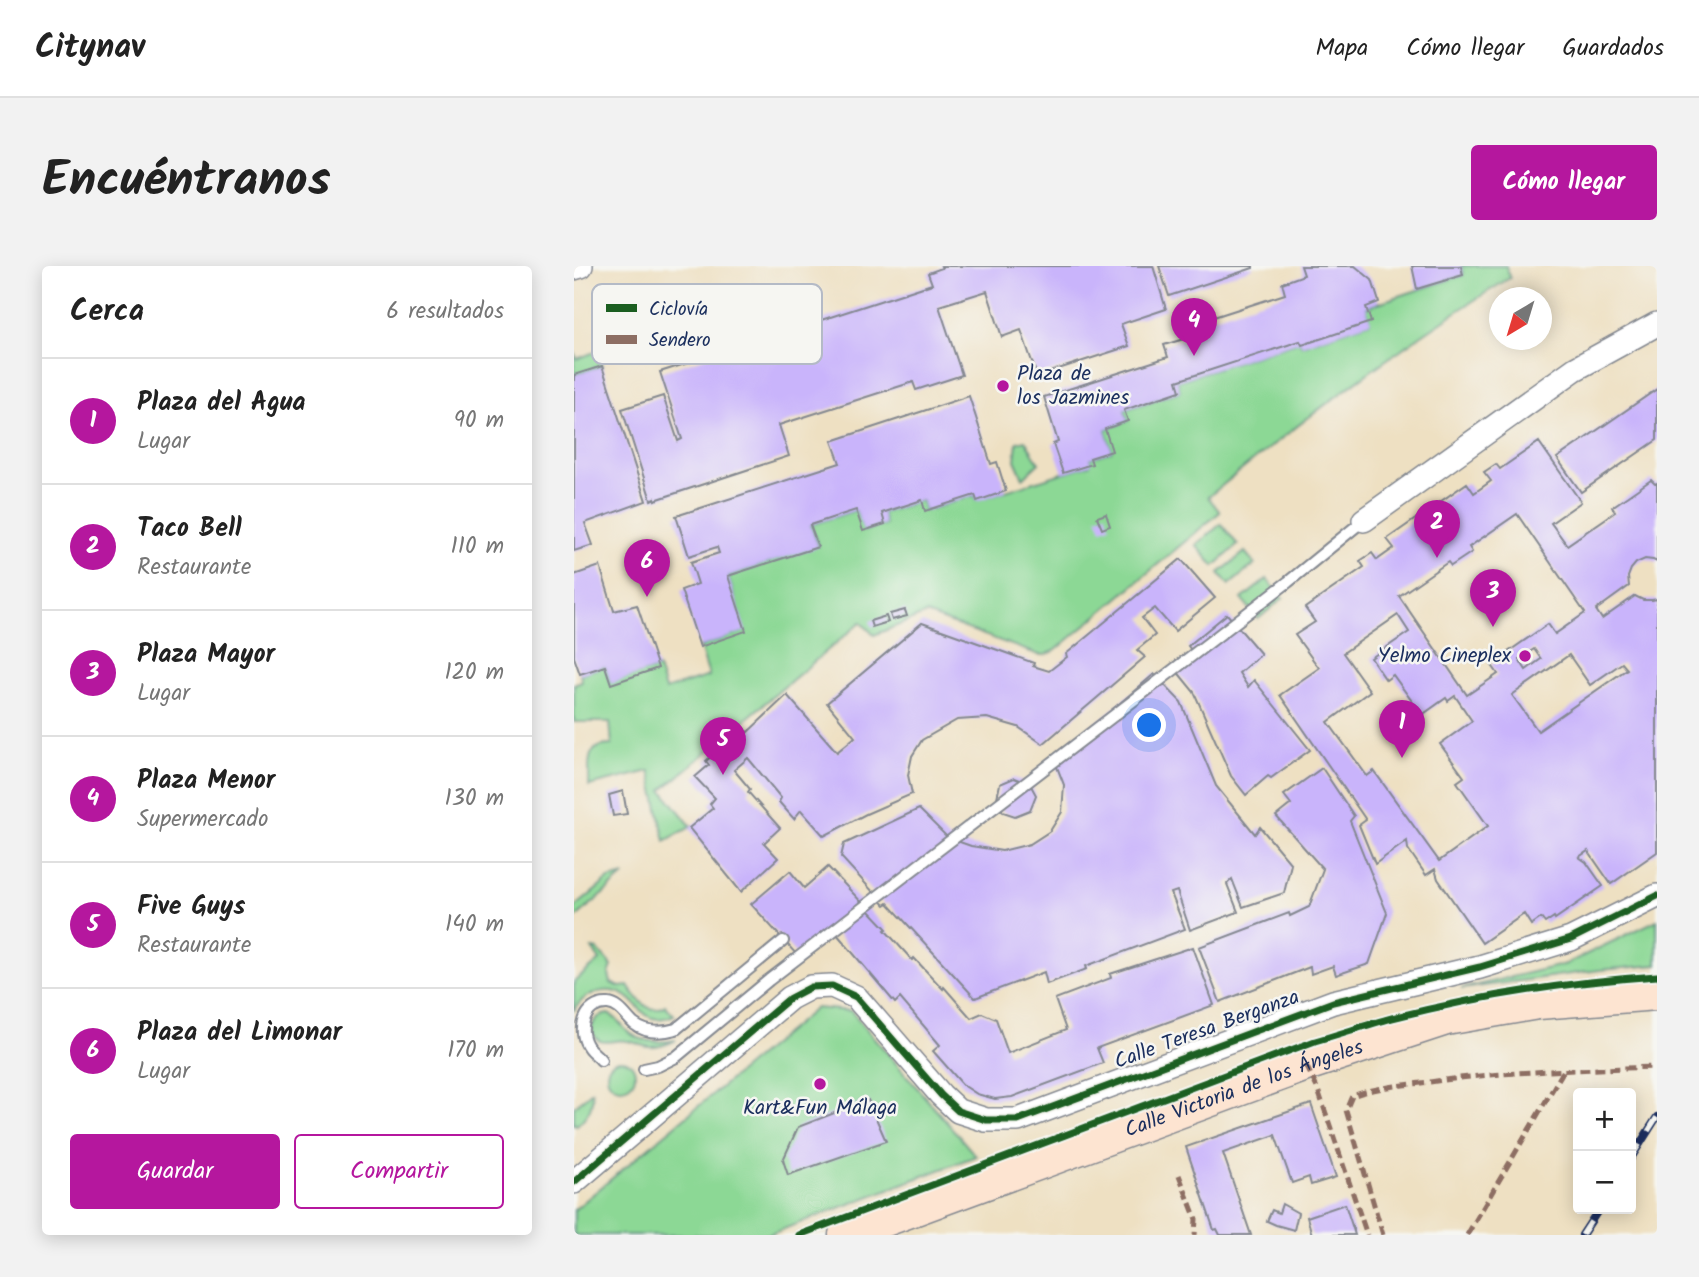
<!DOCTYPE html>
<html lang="es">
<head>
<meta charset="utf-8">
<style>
  body { margin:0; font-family:Kalam,sans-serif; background:#f2f2f2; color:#222 }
  .controls { position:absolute; right:21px; bottom:21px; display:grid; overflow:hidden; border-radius:7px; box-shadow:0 4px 18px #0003 }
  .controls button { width:63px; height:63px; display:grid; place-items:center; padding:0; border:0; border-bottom:2px solid #e0e0e0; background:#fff; color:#222; font:35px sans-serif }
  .compass { position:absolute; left:915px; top:21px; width:63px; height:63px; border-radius:50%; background:#fff; box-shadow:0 4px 18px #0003; rotate:218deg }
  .you { position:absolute; left:576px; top:460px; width:24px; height:24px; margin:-18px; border:5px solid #fff; border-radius:50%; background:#1a73e8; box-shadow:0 0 0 10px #1a73e833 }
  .badge { display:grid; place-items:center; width:46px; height:46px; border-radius:50%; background:#b5179e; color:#fff; font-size:23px; font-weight:700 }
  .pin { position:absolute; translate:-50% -58px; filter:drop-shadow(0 2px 4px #0008) }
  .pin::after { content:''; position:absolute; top:37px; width:24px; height:21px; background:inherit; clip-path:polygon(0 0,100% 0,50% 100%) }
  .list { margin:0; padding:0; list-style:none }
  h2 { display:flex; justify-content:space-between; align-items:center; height:91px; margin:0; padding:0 28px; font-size:30px }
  h2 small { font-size:23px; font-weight:400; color:#767676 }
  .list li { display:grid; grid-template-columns:46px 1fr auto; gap:21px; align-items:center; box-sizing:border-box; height:126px; padding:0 28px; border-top:2px solid #e0e0e0 }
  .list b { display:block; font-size:26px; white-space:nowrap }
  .list p { margin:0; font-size:23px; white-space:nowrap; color:#767676 }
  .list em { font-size:23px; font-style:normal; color:#767676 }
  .actions { display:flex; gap:14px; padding:21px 28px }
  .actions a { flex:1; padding:16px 0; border:2px solid #b5179e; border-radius:7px; text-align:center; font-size:24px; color:#b5179e }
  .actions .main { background:#b5179e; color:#fff }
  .map { position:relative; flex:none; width:1083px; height:969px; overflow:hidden; border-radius:7px }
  header { display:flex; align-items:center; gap:42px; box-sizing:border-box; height:98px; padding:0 35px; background:#fff; border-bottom:2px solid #e0e0e0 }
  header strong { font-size:33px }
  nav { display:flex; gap:38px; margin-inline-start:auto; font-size:24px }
  .intro { display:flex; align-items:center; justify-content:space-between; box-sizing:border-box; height:168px; padding:0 42px }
  h1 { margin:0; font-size:49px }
  .button { padding:18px 32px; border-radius:7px; background:#b5179e; color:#fff; font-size:24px; font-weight:700 }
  main { display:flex; gap:42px; padding:0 42px }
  aside { flex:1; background:#fff; border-radius:7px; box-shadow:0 4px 18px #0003 }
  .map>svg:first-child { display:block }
</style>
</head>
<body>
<header>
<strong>Citynav</strong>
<nav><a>Mapa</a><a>Cómo llegar</a><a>Guardados</a></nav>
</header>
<div class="intro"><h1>Encuéntranos</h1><a class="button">Cómo llegar</a></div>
<main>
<aside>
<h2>Cerca<small>6 resultados</small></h2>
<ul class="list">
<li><span class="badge">1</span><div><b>Plaza del Agua</b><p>Lugar</p></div><em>90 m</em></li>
<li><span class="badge">2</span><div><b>Taco Bell</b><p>Restaurante</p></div><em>110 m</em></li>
<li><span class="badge">3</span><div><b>Plaza Mayor</b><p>Lugar</p></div><em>120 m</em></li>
<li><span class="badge">4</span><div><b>Plaza Menor</b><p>Supermercado</p></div><em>130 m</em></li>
<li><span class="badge">5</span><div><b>Five Guys</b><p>Restaurante</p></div><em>140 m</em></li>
<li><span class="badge">6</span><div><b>Plaza del Limonar</b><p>Lugar</p></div><em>170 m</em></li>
</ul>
<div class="actions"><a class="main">Guardar</a><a>Compartir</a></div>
</aside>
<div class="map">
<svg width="1083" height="969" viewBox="0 0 1083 969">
  <rect width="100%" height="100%" fill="#f6f6f2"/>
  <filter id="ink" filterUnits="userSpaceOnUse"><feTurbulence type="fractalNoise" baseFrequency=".0143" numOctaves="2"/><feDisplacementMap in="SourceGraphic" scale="14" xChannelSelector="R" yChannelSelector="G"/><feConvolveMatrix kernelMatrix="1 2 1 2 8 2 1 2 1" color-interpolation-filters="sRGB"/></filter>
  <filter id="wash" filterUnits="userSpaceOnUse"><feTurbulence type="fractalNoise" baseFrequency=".00686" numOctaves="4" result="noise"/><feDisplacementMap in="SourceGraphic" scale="28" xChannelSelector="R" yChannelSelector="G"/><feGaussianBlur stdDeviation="1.57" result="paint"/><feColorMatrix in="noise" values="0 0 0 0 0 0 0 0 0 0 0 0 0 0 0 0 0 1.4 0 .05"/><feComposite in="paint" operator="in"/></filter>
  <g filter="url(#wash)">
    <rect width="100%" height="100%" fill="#eee0c2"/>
    <!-- green -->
    <g fill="#8cd895" stroke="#54847a" stroke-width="2">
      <path d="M887,0H932L936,12C829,77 730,153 634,231L646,246L481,385L471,389H465L352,348L300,369L287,356L88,524L117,560L115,562L91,575L76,505L15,520C16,498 9,479 38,479L36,456H0V418L8,415L6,408L31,400L37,417L84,402L91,424L135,410L126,381L171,365L154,310L244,280L236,259L282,244L290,265L311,258L308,247L348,234L351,245L401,229L403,234L517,198L516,192L538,185L531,163L554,155L550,144L606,125L603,115L726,75L728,79L796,56L792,41L889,9Z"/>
      <path d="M23,85L28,100L0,109V86L3,93Z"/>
      <path d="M451,174L465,197L449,212L441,194L443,176Z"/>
      <path d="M647,258L664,279L640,300L622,279Z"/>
      <path d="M671,286L681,298L655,319L645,307Z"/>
      <path d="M693,313L709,332L684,353L668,333Z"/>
      <path d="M51,609L0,653V642L35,613Z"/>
      <path d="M1083,654V699L1026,704L887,723L992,698Z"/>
      <path d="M18,683L24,684L38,700L35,708L37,717L46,721L54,720C64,732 74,751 91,739L100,749C93,752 86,754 78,752C69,749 64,740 57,734C39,718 11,724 0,745V716L26,694Z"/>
      <path d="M242,742L277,745L402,890L194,969H0V944Z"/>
      <path d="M34,748C43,751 45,757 51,763C65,777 85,777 102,774C94,778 84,782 75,781C68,780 61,776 53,775C38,772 21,785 18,761C21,752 24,750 34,748Z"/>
      <circle cx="47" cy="808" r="14"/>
      <path d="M18,825C20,840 14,849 3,859L0,858V841Z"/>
    </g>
    <g id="blocks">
      <!-- building -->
      <g fill="#c9b4fb" fill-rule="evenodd">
        <path d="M367,0H579L592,43L547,58L555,80L463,110L447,64L428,71L413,25L365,40L388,109L342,124L339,116L205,159L215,190L81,234V232L77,234L48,143L89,130L104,175L108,173L86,106L177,77L173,66L197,58L201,69L358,18L354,7L368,2Z"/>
        <path d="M585,0H679V2L595,30Z"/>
        <path d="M727,0H781L798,14L805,36L792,41L797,56L728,79L726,75L603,115L606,125L550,144L554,155L531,163L538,185L516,192L518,198L489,207L479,178L484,176L470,131L594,91L590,79L613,72L609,61L711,28L708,17L730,9Z"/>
        <path d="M838,0H887L889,9L843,23Z"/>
        <path d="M28,100L72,235L11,257L19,279L0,285V109Z"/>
        <path d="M1083,123V174L1007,226L983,192Z"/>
        <path d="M395,130L417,198L423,196L432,225L403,235L401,229L351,245L348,234L308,247L311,258L289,265L282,244L236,259L244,281L154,310L172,365L126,381L107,324L124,318L117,296L145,287L143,281L115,290L102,250L266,197L258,175Z"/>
        <path d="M965,176L1007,236L977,257L993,279L1041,246L1038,241L1077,214L1081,218L1083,217V296L1079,294L1071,293L1062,297L1057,303L1054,311L1055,320L1022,344L1028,353L1061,330L1069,334H1078L1083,333V586L1037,618L1014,585L1005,591L1012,596L1029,620L981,653L980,651L971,657L967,652L957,659L950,648L908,677L864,613L861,603L852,609L834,583L833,575L801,598L785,559L792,554L706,429L745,402L721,369L741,356L731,342L790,301L786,295L798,287L803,294L820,282L813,273L893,217L900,227L917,215L910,206L922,198L926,203ZM943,248L1011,347L981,368L974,358L917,398L924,408L893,429L825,330L874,296L877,300L898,286L895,281ZM824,349L835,366L797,392L812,414L819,409L848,449L872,432L874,435L881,430L898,455L866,478L890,511L883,516L914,560L865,595L800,505L793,510L754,456L796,425L769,387ZM960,383L967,393L952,404L945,393ZM995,389L1016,419L1048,397L1053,403L964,465L938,429Z"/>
        <path d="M532,248L536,260L528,263L523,251Z"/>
        <path d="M607,293L641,332L601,365L581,342L568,352L581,369L563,384L571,391L469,478L444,461L413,452L383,454L348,474L338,490L334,509L338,528L292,548L250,570L227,544L220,553L205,536L207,532L174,492L160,504L176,523L174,526L206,562L190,577L204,592L167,626L115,562L139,542L136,538L141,532L121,511L135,499L132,495L170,462L173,467L213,429L263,486L281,471L253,437L348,357L460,397L459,400L475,405L493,391L492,388Z"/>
        <path d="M26,300L40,345L63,339L84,402L37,418L31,400L6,408L0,391V309Z"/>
        <path d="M331,344L333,350L318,354L316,348Z"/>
        <path d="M653,348L687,388L665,407L674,421L680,414L736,484L697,512L694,510L672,529L657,510L620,426L602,404L620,388L614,380Z"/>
        <path d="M312,350L314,356L298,361L296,355Z"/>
        <path d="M580,408L607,436L642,520L681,568L686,561L717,598L710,627L669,641L658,613L653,618L664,646L616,664L603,625L597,627L611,663L512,700L513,703L473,718L470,706L401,732L314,637L311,639L267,591L270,578L345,543L374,572L397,580L428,585L456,578L476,565L488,546L490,519L480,493Z"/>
        <path d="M748,502L780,550L776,555L813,647L795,698L762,709L759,700L737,708L736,701L646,736L625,681L715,647L716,650L735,641L749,603L702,550L717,538L710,529Z"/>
        <path d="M440,512L456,518L462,529L456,544L441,550L429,546L423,532L426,518Z"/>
        <path d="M49,525L53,548L39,550L35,529Z"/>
        <path d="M254,601L313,663L311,664L338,694L340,692L369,723L370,721L397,752L408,747L422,753L434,787L492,764L481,733L537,712L536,708L619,681L640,739L523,782L529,797L438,831L421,833L403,828L389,819L359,785L366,779L326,732L321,737L257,661L222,688L177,638L216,605L230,622Z"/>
        <path d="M294,834L312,875L214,909L209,894L224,861Z"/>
        <path d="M737,838L762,911L737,919L735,911L718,917L701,869L649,887L677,969H646L643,963L640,964L612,881Z"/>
        <path d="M708,938L724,947L720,964L702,959L693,955L698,944L705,947Z"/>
        <path d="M771,938L781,969H738L733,951Z"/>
      </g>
    </g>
  </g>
  <g filter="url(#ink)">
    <use href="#blocks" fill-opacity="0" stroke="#848890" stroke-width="2"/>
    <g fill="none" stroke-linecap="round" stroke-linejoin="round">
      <defs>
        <g id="service">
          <path d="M27,794C24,790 18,786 15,782C2,765 10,737 34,738C46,739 52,751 60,758C73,768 88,767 102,763L209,675"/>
          <path d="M70,803L84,800L102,791L195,714L714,316L790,254"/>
        </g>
        <g id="minor">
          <path d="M0,2L7,0"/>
          <path d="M790,254L1001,103L1083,58"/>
          <path d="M0,916L216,732L237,721L258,720L282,731L367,829L384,845L412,854H444L759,736L906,701L997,673L1083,630"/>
        </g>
        <g id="secondary">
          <path id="s1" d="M271,969L732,799L872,753L964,737L1083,728"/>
        </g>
      </defs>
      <!-- service casing -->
      <use href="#service" stroke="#848890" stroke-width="14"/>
      <!-- minor casing -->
      <use href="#minor" stroke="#848890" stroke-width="26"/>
      <!-- secondary casing -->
      <use href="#secondary" stroke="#848890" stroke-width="35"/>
      <!-- service -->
      <use href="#service" stroke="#fff" stroke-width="10"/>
      <!-- minor -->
      <use href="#minor" stroke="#fff" stroke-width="23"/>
      <!-- secondary -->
      <use href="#secondary" stroke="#fde4d1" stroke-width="32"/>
      <defs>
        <g id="rail">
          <path d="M1057,892L1083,851"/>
          <path d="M1008,969L1025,943"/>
        </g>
      </defs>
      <!-- rail casing -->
      <use href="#rail" stroke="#1b2f5e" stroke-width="8"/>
      <!-- rail -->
      <use href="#rail" stroke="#f6f6f2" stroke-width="5" stroke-dasharray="16" stroke-linecap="butt"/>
      <!-- quiet -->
      <g stroke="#8d6e63" stroke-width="5" stroke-dasharray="10 5" stroke-linecap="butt">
        <path d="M732,799L744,824L793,969"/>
        <path d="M605,909L622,953L621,969"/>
        <path d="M809,969L772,844L778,830C803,821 830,819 856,816C930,805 1005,804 1080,801"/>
        <path d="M893,969L990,804"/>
      </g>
      <defs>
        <g id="cycleway">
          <path d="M0,916L216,732L237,721L258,720L282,731L367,829L384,845L412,854H444L759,736L906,701L997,673L1083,630"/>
          <path d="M225,969L741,775C766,768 792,759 818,752C905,730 994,716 1083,710"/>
        </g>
      </defs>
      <!-- cycleway casing -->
      <use href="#cycleway" stroke="#f6f6f2" stroke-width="11"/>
      <!-- cycleway -->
      <use href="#cycleway" stroke="#1b5e20" stroke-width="7"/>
    </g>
  </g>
  <!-- markers -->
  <g fill="#b5179e" stroke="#f6f6f2" stroke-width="2.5">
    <circle cx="429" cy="120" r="7"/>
    <circle cx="951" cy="390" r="7"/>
    <circle cx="246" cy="818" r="7"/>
  </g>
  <g text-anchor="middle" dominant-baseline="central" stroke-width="5" stroke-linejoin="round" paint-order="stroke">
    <!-- poi labels -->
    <g font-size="21" fill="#1b2f5e" stroke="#f6f6f2" text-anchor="start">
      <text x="443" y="108">Plaza de<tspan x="443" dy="24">los Jazmines</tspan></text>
      <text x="937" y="390" text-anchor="end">Yelmo Cineplex</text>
      <text x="246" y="842" text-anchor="middle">Kart&amp;Fun Málaga</text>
    </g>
    <!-- street labels -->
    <g font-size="21" fill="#1b2f5e" stroke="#f6f6f2">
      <text transform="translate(633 764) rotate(-20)">Calle Teresa Berganza</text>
      <text stroke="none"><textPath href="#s1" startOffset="425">Calle Victoria de los Ángeles</textPath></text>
    </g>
  </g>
  <!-- legend -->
  <rect x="18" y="18" width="230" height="80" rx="10" fill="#f6f6f2" stroke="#b4bac6" stroke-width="2"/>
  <rect x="32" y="38" width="31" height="8" fill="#1b5e20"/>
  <rect x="32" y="69" width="31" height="9" fill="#8d6e63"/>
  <g font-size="19" fill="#1b2f5e">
    <text x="75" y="49">Ciclovía</text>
    <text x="75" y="80">Sendero</text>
  </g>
</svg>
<div class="controls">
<button>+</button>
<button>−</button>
</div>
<svg class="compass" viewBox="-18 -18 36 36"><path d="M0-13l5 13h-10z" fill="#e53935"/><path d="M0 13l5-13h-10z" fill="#767676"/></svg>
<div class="you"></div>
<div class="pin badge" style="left:828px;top:492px">1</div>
<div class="pin badge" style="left:863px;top:292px">2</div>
<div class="pin badge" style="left:919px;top:361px">3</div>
<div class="pin badge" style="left:620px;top:90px">4</div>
<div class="pin badge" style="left:149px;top:509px">5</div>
<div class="pin badge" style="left:73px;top:331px">6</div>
</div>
</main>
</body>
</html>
